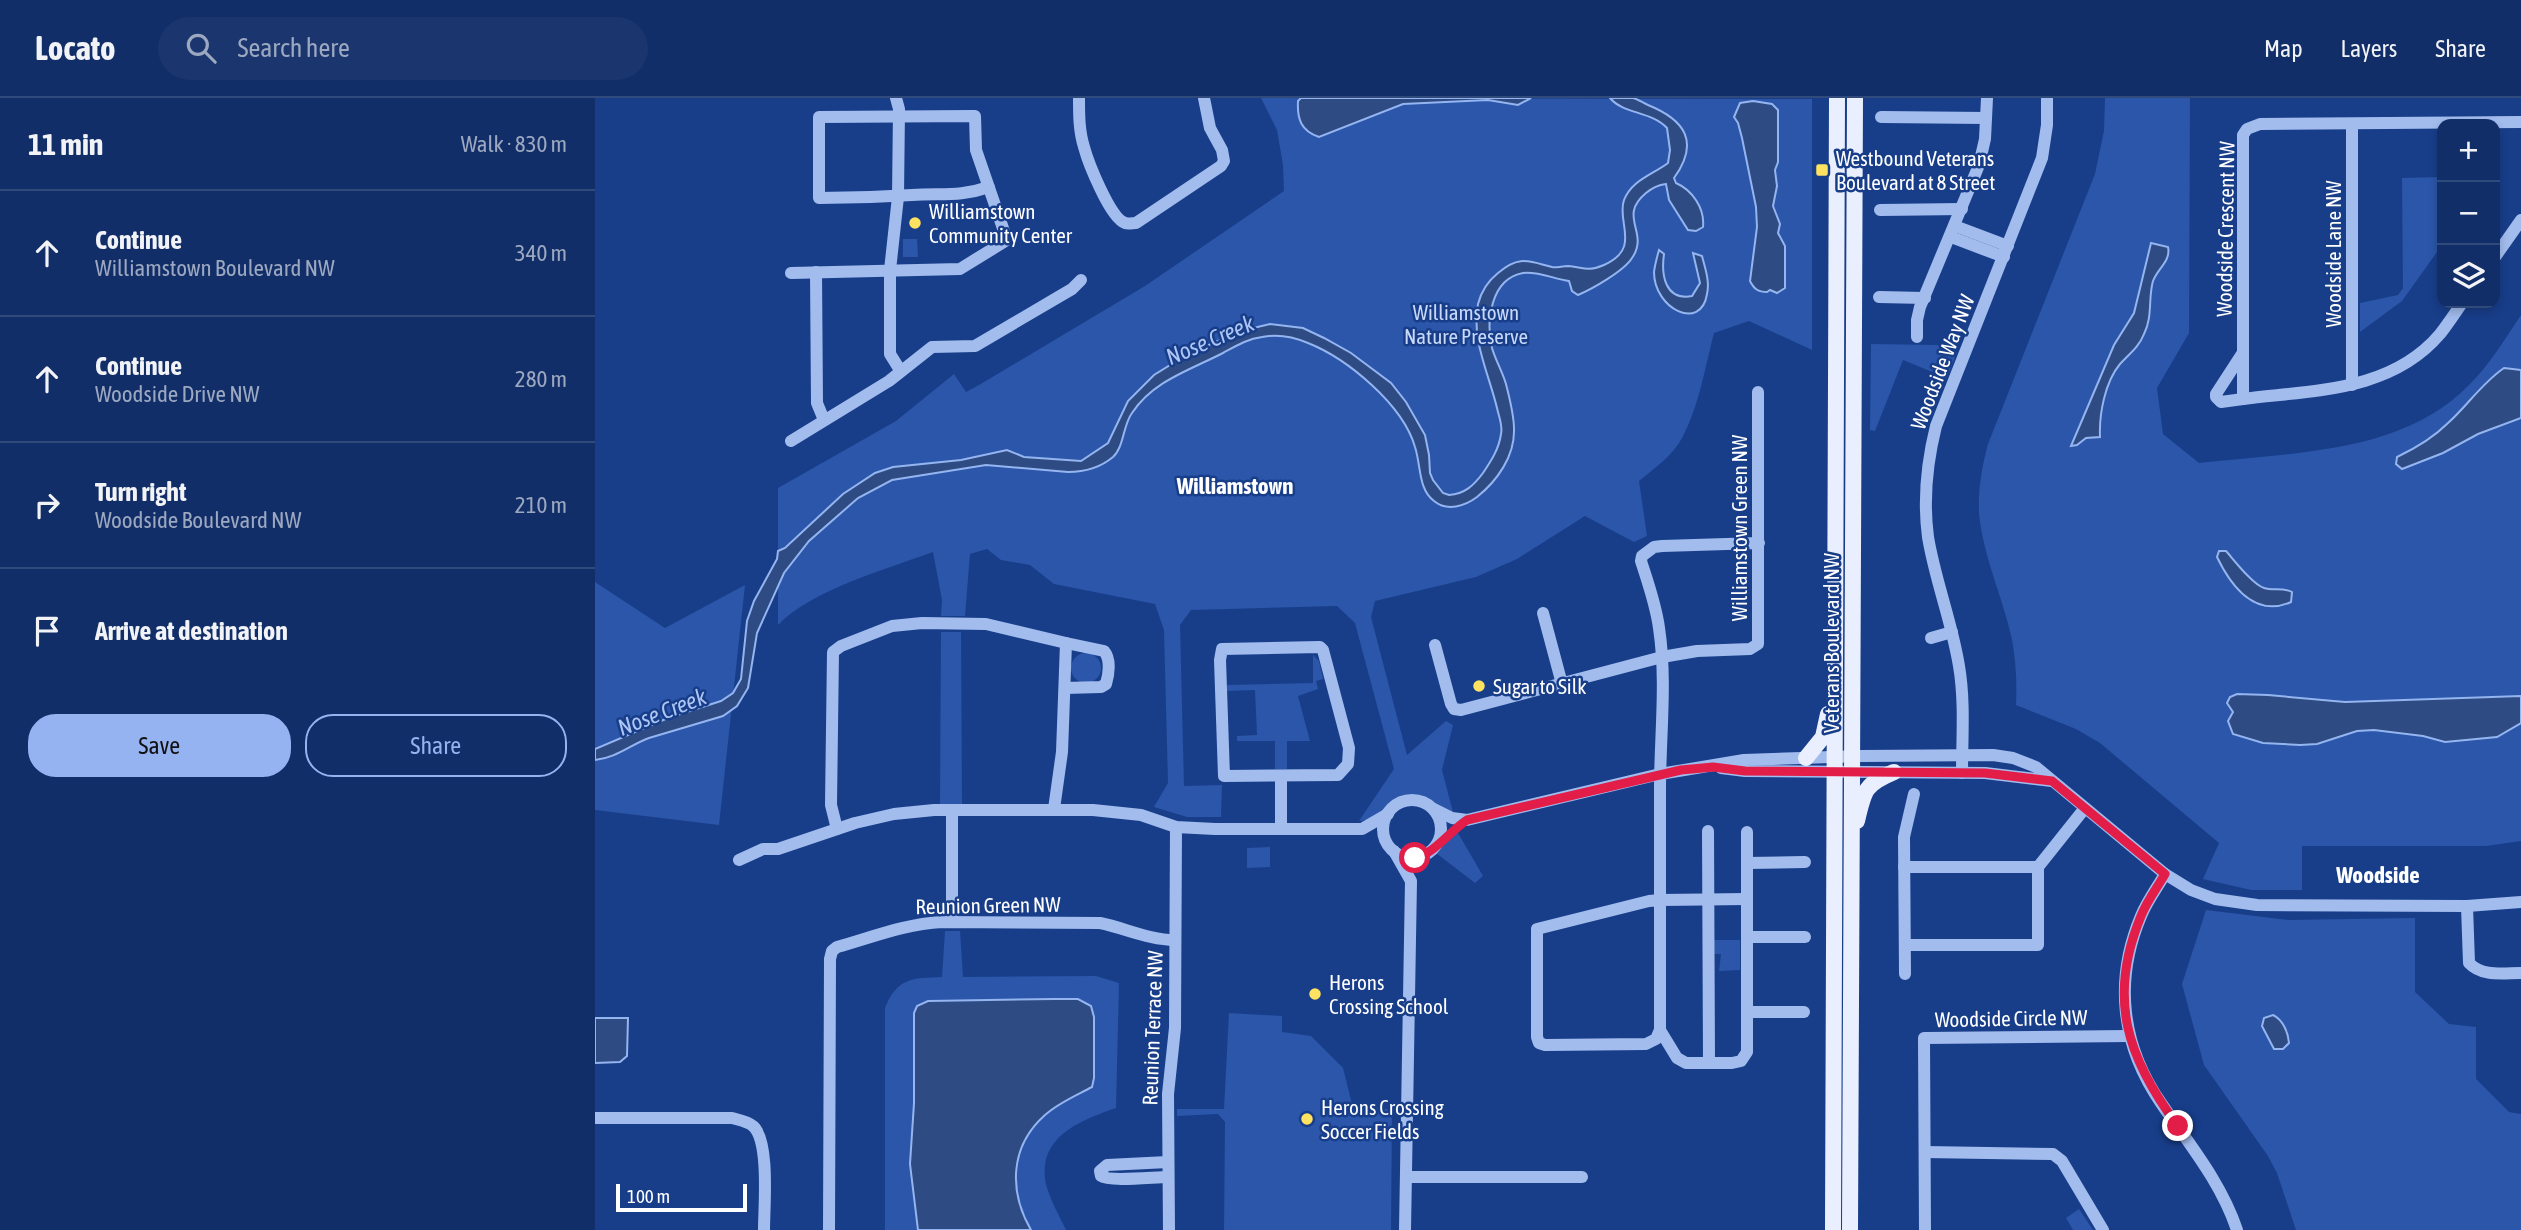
<!DOCTYPE html>
<html lang="en">
<head>
<meta charset="utf-8">
<style>
  body { margin:0; font-family:"Asap Condensed",sans-serif; background:#1b366e; color:#f1f3f6 }
  .controls { position:absolute; right:21px; top:21px; display:grid; overflow:hidden; border-radius:14px; box-shadow:0 4px 10px #0003 }
  .controls button { width:63px; height:63px; display:grid; place-items:center; padding:0; border:0; border-bottom:2px solid #314a7c; background:#122e68; color:#f1f3f6; font:35px sans-serif }
  .scale { position:absolute; left:21px; bottom:18px; width:131px; box-sizing:border-box; padding-left:7px; border:4px solid #fff; border-top:0; font-size:19px; line-height:24px; white-space:nowrap; color:#fff; -webkit-text-stroke:5px #183e8a; paint-order:stroke }
  .stop { position:absolute; width:21px; height:21px; margin:-16px; border:5px solid #e11d48; border-radius:50%; background:#fff }
  .stop.end { background:#e11d48; border-color:#fff; box-shadow:0 2px 7px #0008 }
  .list { margin:0; padding:0; list-style:none }
  h2 { display:flex; justify-content:space-between; align-items:center; height:91px; margin:0; padding:0 28px; font-size:30px }
  h2 small { font-size:23px; font-weight:400; color:#9ca8c0 }
  .list li { display:grid; grid-template-columns:46px 1fr auto; gap:21px; align-items:center; box-sizing:border-box; height:126px; padding:0 28px; border-top:2px solid #314a7c }
  .list b { display:block; font-size:26px; white-space:nowrap }
  .list p { margin:0; font-size:23px; white-space:nowrap; color:#9ca8c0 }
  .list em { font-size:23px; font-style:normal; color:#9ca8c0 }
  .actions { display:flex; gap:14px; padding:21px 28px }
  .actions a { flex:1; padding:16px 0; border:2px solid #95b2f1; border-radius:28px; text-align:center; font-size:24px; color:#95b2f1 }
  .actions .main { background:#95b2f1; color:#111 }
  .icon { flex:none; width:38px; height:38px; fill:none; stroke:currentColor; stroke-width:2; stroke-linecap:round; stroke-linejoin:round }
  .map { position:relative; flex:none; width:1926px; height:1132px; overflow:hidden }
  header { display:flex; align-items:center; gap:42px; box-sizing:border-box; height:98px; padding:0 35px; background:#122e68; border-bottom:2px solid #314a7c }
  header strong { font-size:33px }
  nav { display:flex; gap:38px; margin-inline-start:auto; font-size:24px }
  .search { width:490px; height:63px; background:#1b366e; display:flex; align-items:center; gap:18px; box-sizing:border-box; padding:0 24px; border-radius:38px; color:#9ca8c0; font-size:26px }
  main { display:flex }
  aside { flex:1; background:#122e68 }
  .map>svg:first-child { display:block }
</style>
</head>
<body>
<header>
<strong>Locato</strong>
<div class="search"><svg class="icon" aria-label="search" viewBox="0 0 24 24"><circle cx="10" cy="10" r="6"/><path d="M15 15l6 6"/></svg>Search here</div>
<nav><a>Map</a><a>Layers</a><a>Share</a></nav>
</header>
<main>
<aside>
<h2>11 min<small>Walk · 830 m</small></h2>
<ul class="list">
<li><svg class="icon" aria-label="ahead" viewBox="0 0 24 24"><path d="M12 20V5M6 11l6-6 6 6"/></svg><div><b>Continue</b><p>Williamstown Boulevard NW</p></div><em>340 m</em></li>
<li><svg class="icon" aria-label="ahead" viewBox="0 0 24 24"><path d="M12 20V5M6 11l6-6 6 6"/></svg><div><b>Continue</b><p>Woodside Drive NW</p></div><em>280 m</em></li>
<li><svg class="icon" aria-label="right" viewBox="0 0 24 24"><path d="M7 20v-9h11M14 6l5 5-5 5"/></svg><div><b>Turn right</b><p>Woodside Boulevard NW</p></div><em>210 m</em></li>
<li><svg class="icon" aria-label="arrive" viewBox="0 0 24 24"><path d="M6 21V4h12l-3 4 3 4H6"/></svg><div><b>Arrive at destination</b></div></li>
</ul>
<div class="actions"><a class="main">Save</a><a>Share</a></div>
</aside>
<div class="map">
<svg width="1926" height="1132" viewBox="0 0 1926 1132">
  <rect width="100%" height="100%" fill="#183e8a"/>
  <!-- green -->
  <g fill="#2b56a9">
    <path d="M666,0L1217,1V252L1154,223L1119,235C1110,269 1104,309 1087,340C1078,357 1059,371 1044,383L1052,438L1039,444L990,418L922,461L881,479L780,503L776,519L812,657L851,623L858,627L847,672L859,718C847,713 837,702 824,699C797,693 788,722 764,723L799,671L760,525L742,508L596,512L585,527L589,688L627,687L626,719H592L559,709L573,685L569,532L560,506L459,486L435,467L406,462L392,451L375,456L370,518H346L347,502L338,454C292,471 216,492 183,527V390L301,323L359,276L371,294L384,287L550,188L689,93L688,67L682,32Z"/>
    <path d="M1510,0H1595L1594,235L1562,290L1568,336L1604,365C1695,354 1807,357 1875,286C1895,266 1910,241 1926,217V743L1891,748H1707V792H1656L1608,781L1624,745L1505,645L1481,631L1421,607C1422,585 1421,563 1417,542C1408,499 1388,459 1384,415C1383,391 1387,368 1393,346L1500,76L1509,33Z"/>
    <path d="M1847,79V147L1807,203L1765,234V205L1803,197L1808,190L1807,80Z"/>
    <path d="M308,141H322L323,159H308Z"/>
    <path d="M1276,246L1342,247L1362,254L1352,280L1308,262L1280,333L1275,332Z"/>
    <path d="M0,484L70,530L150,487L124,727L0,712Z"/>
    <path d="M346,534H366L367,707H345Z"/>
    <circle cx="491" cy="570" r="15"/>
    <path d="M718,557L724,563L728,581L721,583L723,591L703,598L715,643H692V671H680V643H642V638L662,637L660,592L632,593V587L718,585Z"/>
    <path d="M863,735L888,778L880,785L841,755L852,741Z"/>
    <path d="M675,749V769L652,770V750Z"/>
    <path d="M1611,812L1693,822L1820,820V894L1854,926L1881,929V981L1914,1014L1926,1016V1132H1701L1682,1075L1673,1058L1609,967L1587,886Z"/>
    <path d="M350,833H365L368,879L501,878L524,885L521,1010C486,1022 441,1039 451,1086C455,1102 464,1117 471,1132H290V910C302,880 317,880 347,879Z"/>
    <path d="M1118,842H1145V872L1124,873L1126,856H1118Z"/>
    <path d="M634,915L687,918V934L716,938L748,970L757,1006L797,1012L796,1132H629L630,1024L623,1016L582,1018V1011H629Z"/>
    <path d="M1484,1111L1498,1132H1478L1471,1120Z"/>
  </g>
  <!-- water -->
  <g fill="#2f4b84" stroke="#94b5f0" stroke-width="2">
    <path d="M706,0H936L923,7L893,2L808,6L724,39C706,33 702,21 703,3Z"/>
    <path d="M1015,0C1022,0 1031,0 1038,0C1043,1 1048,5 1053,7C1090,22 1105,44 1079,80L1081,85C1097,92 1110,110 1108,129L1101,133L1093,132L1074,102L1071,86C1063,87 1057,90 1051,95C1022,119 1055,134 1037,160C1029,173 997,191 983,197L977,193L974,183C959,181 943,173 928,175C895,181 891,224 897,250C901,264 909,276 912,290C915,302 919,318 919,331C920,358 902,383 882,399C870,408 852,414 839,403C823,391 826,367 820,349C808,307 753,261 713,245C699,239 682,236 667,239C652,241 641,248 628,255C595,272 558,283 537,315C528,327 529,349 518,359C506,369 489,374 473,374L391,367L297,382L263,400L214,443L189,475L162,535L153,590L142,608L128,618L54,640C35,647 21,660 0,662V651L73,620L126,603L138,595L146,581L152,523L159,503L182,461L183,453L190,450L248,396L280,375L298,369L366,362L412,352L429,359L486,363L513,345L533,303L559,277L593,256L646,233L675,226L708,230L729,240L756,255L796,285L811,304L830,337L834,357L835,375L838,382L848,395L854,397C870,396 879,387 888,375C896,363 904,351 906,336C908,328 904,319 902,310C894,276 876,242 883,206C886,194 893,183 903,175C924,157 933,163 957,169C962,170 967,168 973,168C987,169 993,174 1009,167C1047,150 1021,124 1029,102C1037,82 1057,77 1073,65L1075,52L1072,30C1056,13 1028,16 1015,0Z"/>
    <path d="M1158,3L1177,6L1183,12V64L1180,72L1182,88L1178,108L1185,126L1183,135L1190,148V190L1182,195L1175,192L1172,194C1163,194 1159,191 1155,183L1162,129L1161,109L1147,40L1143,25L1139,19L1145,5Z"/>
    <path d="M1556,145L1573,149C1576,163 1563,170 1558,183C1553,200 1558,218 1549,236C1544,249 1534,256 1525,266C1510,284 1504,316 1505,339L1491,340L1482,347L1476,348L1519,247L1539,215Z"/>
    <path d="M1064,152L1069,156C1066,177 1070,203 1097,198L1105,185L1098,155L1107,158C1110,170 1115,183 1112,196C1106,234 1059,211 1059,174C1060,166 1062,159 1064,152Z"/>
    <path d="M1909,270L1926,272V320L1883,336L1848,355L1807,371L1801,366L1802,359C1821,350 1838,340 1853,325C1872,308 1887,285 1909,270Z"/>
    <path d="M1624,453H1631C1639,462 1657,486 1669,490C1678,493 1688,489 1697,494L1696,504C1660,520 1636,488 1622,459Z"/>
    <path d="M1642,596L1673,597L1750,604L1926,598V625L1902,639L1850,644L1828,638L1779,632L1762,633L1722,646L1705,647L1668,645L1638,636L1633,623L1638,614L1632,605L1635,599Z"/>
    <path d="M459,901H483L496,908L499,919V980L497,989C480,998 463,1005 450,1017C414,1049 414,1094 436,1132H323L315,1066L319,1005V915L322,908L333,903Z"/>
    <path d="M1678,917C1688,922 1693,934 1694,945L1688,951H1679L1667,928L1669,920Z"/>
    <path d="M0,920H33L32,958L25,964L0,965Z"/>
  </g>
  <g fill="none" stroke-linecap="round" stroke-linejoin="round">
    <!-- minor -->
    <g stroke="#a2bcee" stroke-width="12">
      <path d="M301,0L304,11L303,99L295,172V256L305,272"/>
      <path d="M484,0C484,17 484,33 489,49C493,64 515,120 530,125C533,126 538,125 541,125L626,68L629,63L627,52L615,30L609,0"/>
      <path d="M1286,19L1391,20"/>
      <path d="M1757,26V287"/>
      <path d="M1285,112L1367,111"/>
      <path d="M1360,128L1413,148"/>
      <path d="M1356,139L1409,159"/>
      <path d="M1900,159L1926,122"/>
      <path d="M221,174L222,305L229,322"/>
      <path d="M196,175L365,171L412,142L381,52L380,18L224,19V100C255,100 286,99 317,97C347,95 365,99 394,89"/>
      <path d="M1284,199L1330,200"/>
      <path d="M1867,205C1860,215 1853,226 1845,236C1796,294 1718,292 1648,301V37L1652,31L1665,26L1926,24"/>
      <path d="M1322,239V222L1325,209L1384,67L1390,41L1392,0"/>
      <path d="M1647,256L1621,296V299L1626,304L1648,301"/>
      <path d="M196,343L294,283L337,249L380,248L477,191L486,182"/>
      <path d="M948,515L967,586"/>
      <path d="M1336,540L1357,534"/>
      <path d="M840,547L856,606L859,611L866,612L1067,559L1102,553L1155,551L1163,546V294"/>
      <path d="M725,549L728,552L754,650L753,666L743,677L629,678L625,562L627,551Z"/>
      <path d="M470,590L506,589L511,586C514,576 516,561 509,553L471,545"/>
      <path d="M1126,670L1150,673L1390,675L1457,683"/>
      <path d="M1367,675C1367,640 1370,603 1364,568C1357,524 1340,482 1333,439C1328,401 1332,364 1341,328L1447,60L1452,27V0"/>
      <path d="M686,678V731"/>
      <circle cx="817" cy="731" r="29"/>
      <path d="M839,711L857,720L872,722L1065,676L1149,662L1267,658L1398,657L1418,660L1441,669L1570,776L1596,792L1620,801L1662,807L1872,808L1926,804"/>
      <path d="M242,731L236,707L238,554L246,548L297,528L327,525L391,526L471,545L467,654L459,711"/>
      <path d="M1113,733L1114,965"/>
      <path d="M799,753L816,783L810,1132"/>
      <path d="M144,762L168,751H183L260,725L299,716L339,712H498L546,717L581,729L620,731H767L793,716"/>
      <path d="M1152,765L1210,764"/>
      <path d="M1309,769H1443"/>
      <path d="M1570,776C1562,790 1552,803 1546,818C1519,882 1526,947 1566,1005C1594,1046 1626,1084 1642,1132"/>
      <path d="M1152,801L1065,802L1054,803L942,831V939L944,945L950,947L1051,946L1061,941L1065,932C1065,852 1065,771 1065,691C1065,638 1072,583 1064,530C1061,507 1053,485 1046,463L1047,458L1059,449L1067,448L1164,445"/>
      <path d="M1872,808L1874,865C1887,879 1908,875 1926,875"/>
      <path d="M357,824V712"/>
      <path d="M1152,839H1210"/>
      <path d="M1310,847H1443V769L1490,710"/>
      <path d="M1310,876L1309,739L1319,696"/>
      <path d="M1152,914H1209"/>
      <path d="M1065,932L1082,960L1091,965H1137L1146,963L1152,954V734"/>
      <path d="M0,1020H137C144,1022 152,1023 158,1028C175,1043 169,1109 169,1132"/>
      <path d="M1330,1054L1458,1056L1467,1063L1508,1132"/>
      <path d="M573,1064L512,1067L505,1073L506,1078C514,1084 559,1079 573,1079"/>
      <path d="M811,1079H987"/>
      <path d="M234,1132L235,861L237,853L242,849C278,839 309,826 347,824L505,825C530,830 554,842 580,842"/>
      <path d="M574,1132L573,996L580,930L581,729"/>
      <path d="M1330,1132L1329,940L1533,938"/>
    </g>
    <!-- major -->
    <g stroke="#e9efff" stroke-width="16">
      <path d="M1211,660L1228,639L1233,616"/>
      <path d="M1262,723C1269,692 1270,686 1299,674"/>
      <path d="M1238,1132L1242,0"/>
      <path d="M1255,1132L1260,0"/>
    </g>
  </g>
  <g fill="none" stroke-linecap="round" stroke-linejoin="round">
    <!-- route -->
    <path stroke="#e11d48" stroke-width="9" d="M820,760C840,755 854,734 872,722L1086,672L1118,669L1150,673L1390,675L1457,683L1570,776C1562,790 1552,803 1546,818C1512,900 1532,960 1583,1028"/>
  </g>
  <!-- markers -->
  <g fill="#ffe25f" stroke="#183e8a" stroke-width="2.5">
    <rect x="1220" y="65" width="14" height="14" rx="3.5"/>
    <circle cx="320" cy="125" r="7"/>
    <circle cx="884" cy="588" r="7"/>
    <circle cx="720" cy="896" r="7"/>
    <circle cx="712" cy="1021" r="7"/>
  </g>
  <g text-anchor="middle" dominant-baseline="central" stroke-width="5" stroke-linejoin="round" paint-order="stroke">
    <!-- poi labels -->
    <g font-size="21" fill="#fff" stroke="#183e8a" text-anchor="start">
      <text x="1241" y="60">Westbound Veterans<tspan x="1241" dy="24">Boulevard at 8 Street</tspan></text>
      <text x="334" y="113">Williamstown<tspan x="334" dy="24">Community Center</tspan></text>
      <text x="898" y="588">Sugar to Silk</text>
      <text x="734" y="884">Herons<tspan x="734" dy="24">Crossing School</tspan></text>
      <text x="726" y="1009">Herons Crossing<tspan x="726" dy="24">Soccer Fields</tspan></text>
    </g>
    <!-- street labels -->
    <g font-size="21" fill="#fff" stroke="#183e8a">
      <text transform="translate(1630 131) rotate(-89)">Woodside Crescent NW</text>
      <text transform="translate(1738 156) rotate(-90)">Woodside Lane NW</text>
      <text transform="translate(1347 264) rotate(-69)">Woodside Way NW</text>
      <text transform="translate(1144 430) rotate(-90)">Williamstown Green NW</text>
      <text transform="translate(1236 545) rotate(-90)">Veterans Boulevard NW</text>
      <text transform="translate(393 807) rotate(-1)">Reunion Green NW</text>
      <text transform="translate(1416 920) rotate(-1)">Woodside Circle NW</text>
      <text transform="translate(557 930) rotate(-88)">Reunion Terrace NW</text>
    </g>
    <!-- park labels -->
    <g font-size="21" fill="#c8d9fa" stroke="#183e8a">
      <text x="871" y="214">Williamstown<tspan x="871" dy="24">Nature Preserve</tspan></text>
    </g>
    <!-- water labels -->
    <g font-size="23" font-style="italic" fill="#adc6f5" stroke="#183e8a">
      <text transform="translate(615 242) rotate(-23)">Nose Creek</text>
      <text transform="translate(67 614) rotate(-21)">Nose Creek</text>
    </g>
    <!-- neighbourhood labels -->
    <g font-size="23" font-weight="bold" fill="#fff" stroke="#183e8a">
      <text x="640" y="388">Williamstown</text>
      <text x="1783" y="777">Woodside</text>
    </g>
  </g>
</svg>
<div class="controls">
<button>+</button>
<button>−</button>
<button><svg class="icon" aria-label="layers" viewBox="0 0 24 24"><path d="M12 4l9 5-9 5-9-5zM3 14l9 5 9-5"/></svg></button>
</div>
<div class="scale">100 m</div>
<div class="stop" style="left:820px;top:760px"></div>
<div class="stop end" style="left:1583px;top:1028px"></div>
</div>
</main>
</body>
</html>
